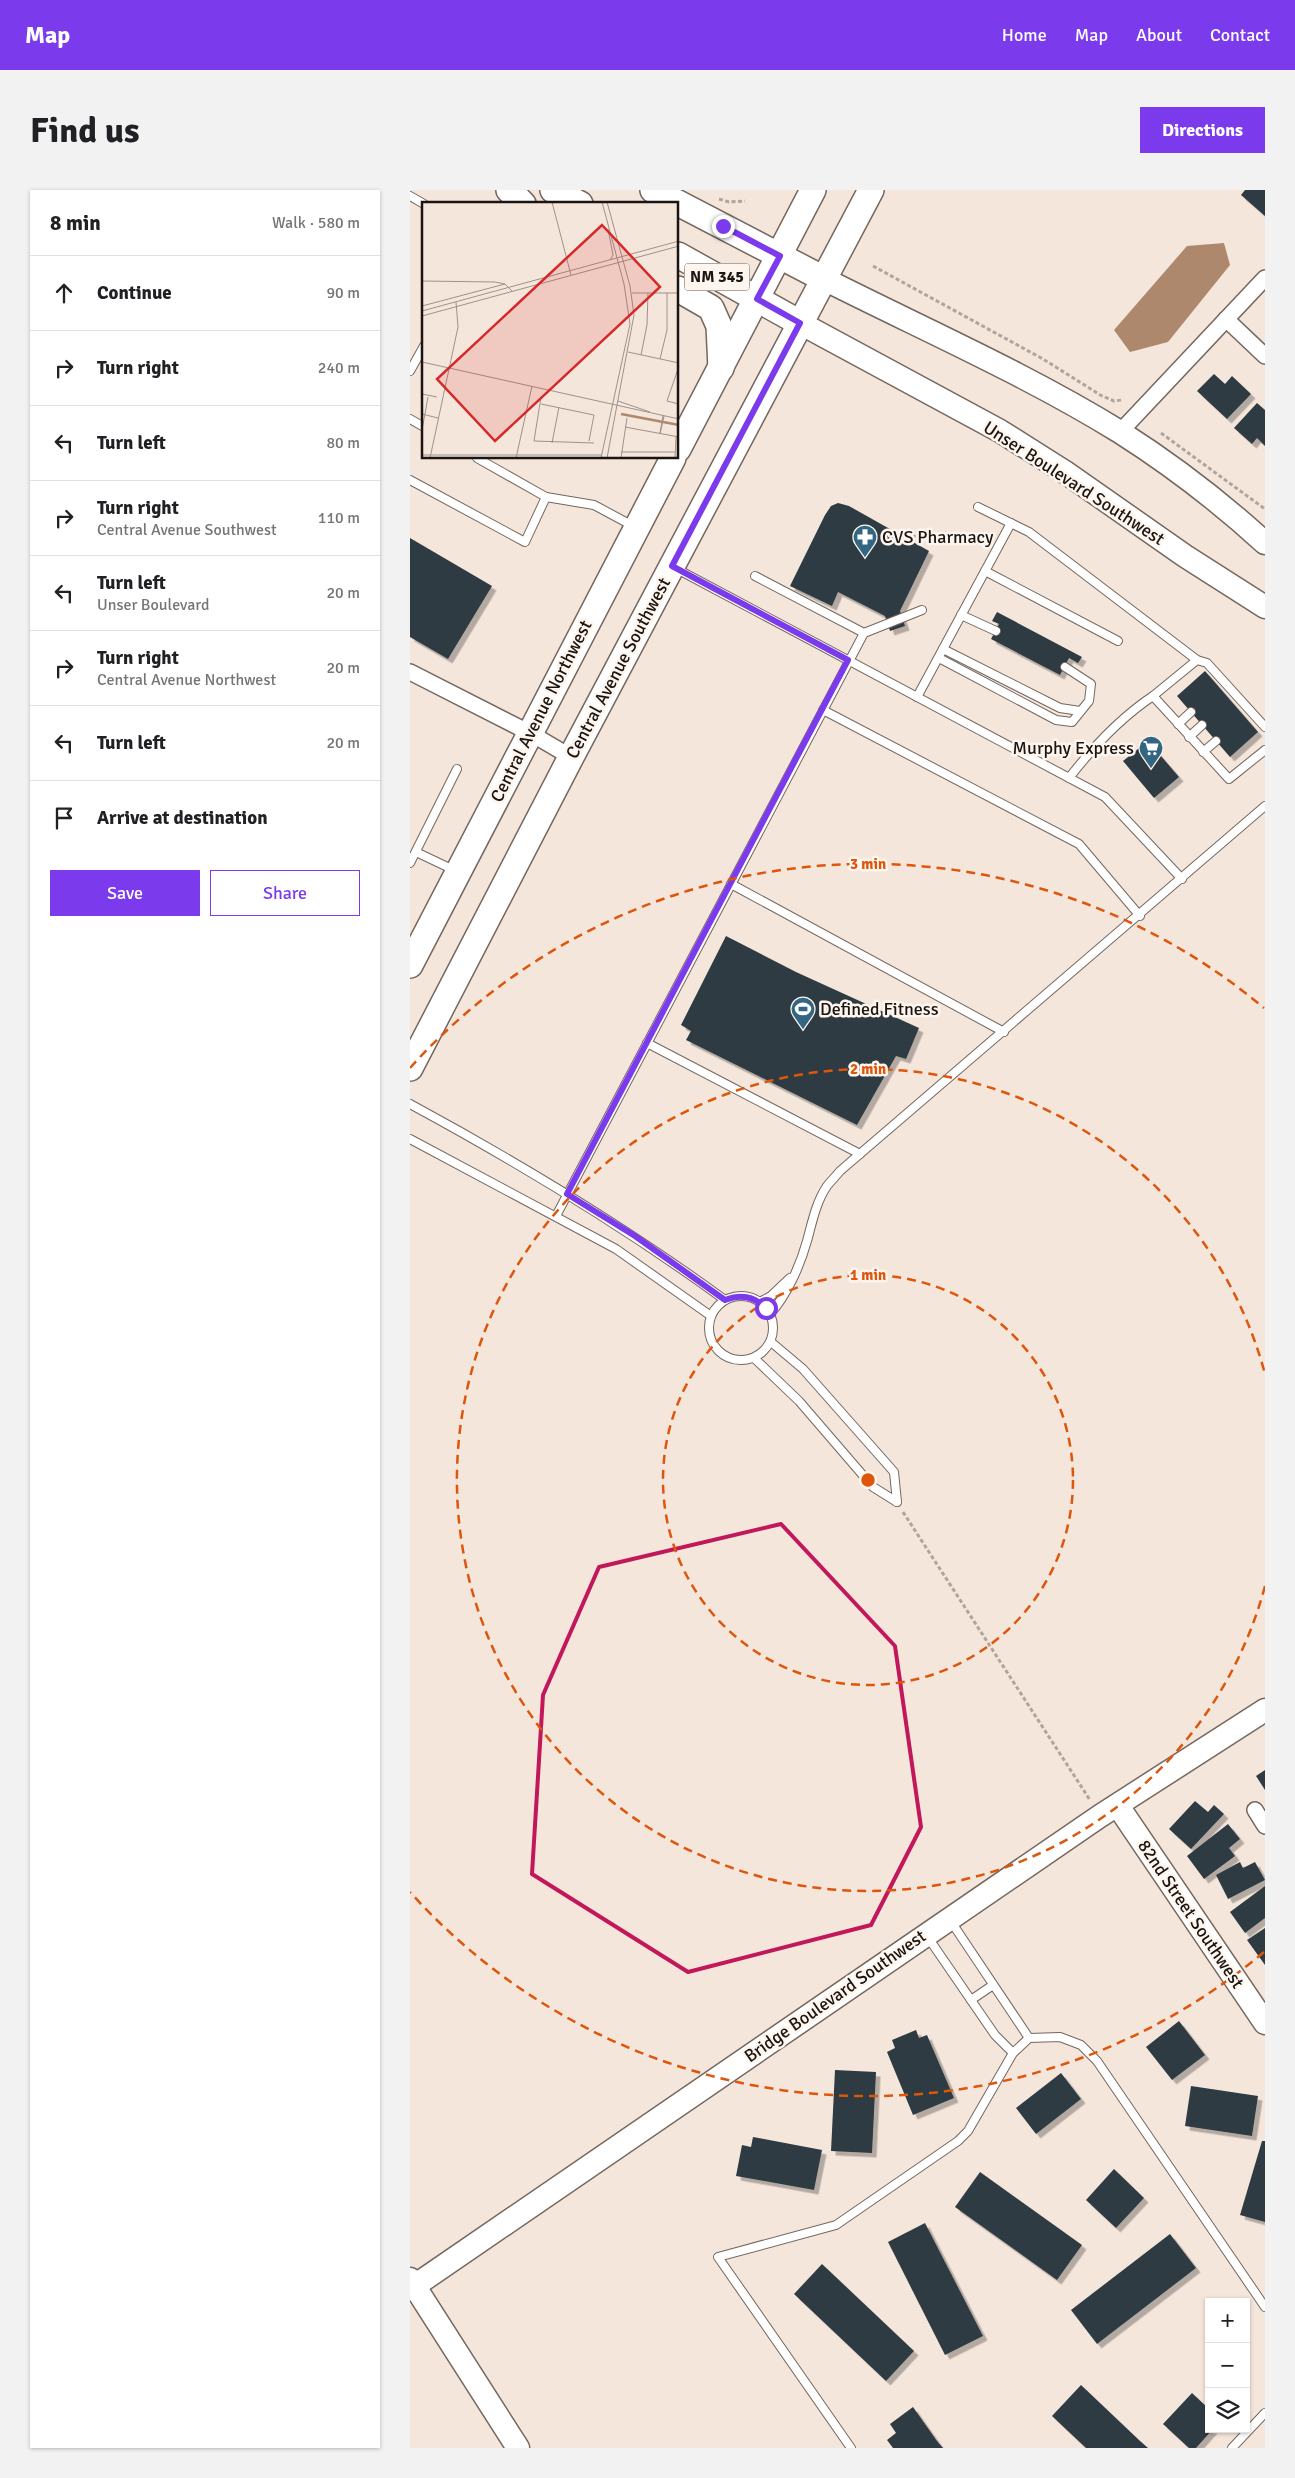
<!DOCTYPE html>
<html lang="en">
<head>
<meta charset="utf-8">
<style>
  body { margin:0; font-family:Signika,sans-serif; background:#f2f2f2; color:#202124 }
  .controls { position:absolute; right:15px; bottom:15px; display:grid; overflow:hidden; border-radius:0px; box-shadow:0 1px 4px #0004 }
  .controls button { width:45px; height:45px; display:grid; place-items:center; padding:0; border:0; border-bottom:1px solid #e0e0e0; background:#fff; color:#202124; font:25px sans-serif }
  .stop { position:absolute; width:15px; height:15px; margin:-11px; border:4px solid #7c3aed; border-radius:50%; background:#fff }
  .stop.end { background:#7c3aed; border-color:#fff; box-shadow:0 1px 5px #0008 }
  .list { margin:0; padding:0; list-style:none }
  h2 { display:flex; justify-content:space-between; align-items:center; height:65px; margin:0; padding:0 20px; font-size:21px }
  h2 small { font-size:16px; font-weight:400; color:#757577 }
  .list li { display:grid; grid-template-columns:32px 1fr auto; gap:15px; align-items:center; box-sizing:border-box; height:75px; padding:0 20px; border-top:1px solid #e0e0e0 }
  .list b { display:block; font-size:19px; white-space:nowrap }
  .list p { margin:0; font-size:16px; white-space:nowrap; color:#757577 }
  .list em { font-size:16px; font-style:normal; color:#757577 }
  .actions { display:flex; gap:10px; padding:15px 20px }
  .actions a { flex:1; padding:11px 0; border:1px solid #7c3aed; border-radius:0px; text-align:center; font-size:18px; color:#7c3aed }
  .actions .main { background:#7c3aed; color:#fff }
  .icon { flex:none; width:28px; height:28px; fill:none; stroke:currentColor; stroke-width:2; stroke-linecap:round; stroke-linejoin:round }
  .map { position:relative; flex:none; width:855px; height:2258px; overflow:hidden; border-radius:0px }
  header { display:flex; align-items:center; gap:30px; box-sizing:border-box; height:70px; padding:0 25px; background:#7c3aed; color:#fff }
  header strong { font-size:24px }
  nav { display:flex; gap:28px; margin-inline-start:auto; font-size:18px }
  .intro { display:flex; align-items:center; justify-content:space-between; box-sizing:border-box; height:120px; padding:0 30px }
  h1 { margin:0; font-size:35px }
  .button { padding:12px 22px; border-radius:0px; background:#7c3aed; color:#fff; font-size:18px; font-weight:700 }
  main { display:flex; gap:30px; padding:0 30px }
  aside { flex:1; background:#fff; border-radius:0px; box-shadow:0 1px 4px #0004 }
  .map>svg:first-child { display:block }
</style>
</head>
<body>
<header>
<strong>Map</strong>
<nav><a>Home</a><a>Map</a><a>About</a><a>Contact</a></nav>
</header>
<div class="intro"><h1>Find us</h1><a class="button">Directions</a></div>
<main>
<aside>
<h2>8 min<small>Walk · 580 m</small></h2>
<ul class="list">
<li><svg class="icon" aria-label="ahead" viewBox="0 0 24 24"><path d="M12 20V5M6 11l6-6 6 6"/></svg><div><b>Continue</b></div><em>90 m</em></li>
<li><svg class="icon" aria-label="right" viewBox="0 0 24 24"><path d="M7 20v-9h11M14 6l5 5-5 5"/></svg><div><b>Turn right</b></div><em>240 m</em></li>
<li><svg class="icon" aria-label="left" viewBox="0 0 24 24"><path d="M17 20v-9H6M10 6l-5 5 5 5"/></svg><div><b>Turn left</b></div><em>80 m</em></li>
<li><svg class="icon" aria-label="right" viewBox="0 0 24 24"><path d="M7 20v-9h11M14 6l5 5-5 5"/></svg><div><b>Turn right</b><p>Central Avenue Southwest</p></div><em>110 m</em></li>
<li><svg class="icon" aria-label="left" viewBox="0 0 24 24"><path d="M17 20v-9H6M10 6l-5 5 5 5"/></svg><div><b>Turn left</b><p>Unser Boulevard</p></div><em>20 m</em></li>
<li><svg class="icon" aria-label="right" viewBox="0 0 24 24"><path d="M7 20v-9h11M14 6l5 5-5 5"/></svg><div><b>Turn right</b><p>Central Avenue Northwest</p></div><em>20 m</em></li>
<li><svg class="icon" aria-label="left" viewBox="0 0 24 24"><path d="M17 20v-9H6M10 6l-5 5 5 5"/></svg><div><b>Turn left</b></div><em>20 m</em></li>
<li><svg class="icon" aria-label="arrive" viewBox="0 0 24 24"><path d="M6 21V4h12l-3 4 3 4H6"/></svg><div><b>Arrive at destination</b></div></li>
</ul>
<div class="actions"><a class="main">Save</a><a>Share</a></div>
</aside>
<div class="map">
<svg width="855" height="2258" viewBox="0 0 855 2258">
  <defs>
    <filter id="shadow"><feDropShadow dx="4.5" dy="4.5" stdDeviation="0" flood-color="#0004"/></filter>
  </defs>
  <rect width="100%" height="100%" fill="#f5e6dc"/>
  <!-- water -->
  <path fill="#ae886d" d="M814,53L820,75L758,152L720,162L704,140L777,56Z"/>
  <!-- building -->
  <g fill="#2e3b43" filter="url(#shadow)">
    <path d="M835,0H855V26L831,5Z"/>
    <path d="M804,184L815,194L822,186L841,204L817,229L787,201Z"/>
    <path d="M847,213L855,220V256L847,248L842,254L824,238Z"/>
    <path d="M428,313L439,316L519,361L490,421L495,436L480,441L475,426L428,402L422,416L380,396L415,325L421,316Z"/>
    <path d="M0,348L82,396L38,469L0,447Z"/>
    <path d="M587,422L672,467L668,473L659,468L650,485L581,449L589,434L582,431Z"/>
    <path d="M795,481L848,542L820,567L767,506Z"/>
    <path d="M738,551L769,587L744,608L713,571Z"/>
    <path d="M316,746L386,782L509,838L496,869L486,866L447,935L276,850L281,841L271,835Z"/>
    <path d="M855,1580V1600L846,1586Z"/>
    <path d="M785,1611L798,1622L804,1615L814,1624L781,1659L759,1639Z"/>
    <path d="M818,1634L830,1649L819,1658L825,1666L794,1689L777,1666Z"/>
    <path d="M830,1672L833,1678L845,1672L855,1690L818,1709L806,1685Z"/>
    <path d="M855,1696V1728L835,1743L820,1722Z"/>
    <path d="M855,1738V1775L837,1750Z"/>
    <path d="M769,1831L795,1865L762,1890L736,1857Z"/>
    <path d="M506,1840L509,1848L517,1845L544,1908L503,1925L477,1862L485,1858L482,1850Z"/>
    <path d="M425,1880L466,1882L462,1963L421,1961Z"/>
    <path d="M651,1883L671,1909L626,1944L606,1918Z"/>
    <path d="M781,1896L848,1906L842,1946L775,1936Z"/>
    <path d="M343,1947L412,1960L404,2000L326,1986L332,1955L341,1957Z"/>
    <path d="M852,1951H855V2032L830,2025Z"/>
    <path d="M704,1979L734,2008L706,2038L676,2010Z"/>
    <path d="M570,1982L672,2055L647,2090L545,2017Z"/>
    <path d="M515,2033L573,2146L535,2165L478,2052Z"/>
    <path d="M760,2044L786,2078L687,2154L661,2120Z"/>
    <path d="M412,2074L504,2161L476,2191L384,2104Z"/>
    <path d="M671,2195L730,2251L738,2258H676L642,2226Z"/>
    <path d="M782,2203L799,2219V2239H803L786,2258H779L753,2234Z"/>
    <path d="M503,2217L527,2251L533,2258H483L477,2250L486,2243L480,2234Z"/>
  </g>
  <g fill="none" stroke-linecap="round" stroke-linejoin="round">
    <defs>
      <g id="lane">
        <path d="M0,6L14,14"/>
        <path d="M0,181L14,156"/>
        <path d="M0,229L14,237"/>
        <path d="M0,290L115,352L136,307L67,268"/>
        <path d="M136,307L184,315L225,337"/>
        <path d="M568,317L619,342L787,470L797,473L855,537"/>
        <path d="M265,378L695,607L772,689"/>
        <path d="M575,381L708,451"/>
        <path d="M345,386L454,443"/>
        <path d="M551,425L586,441"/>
        <path d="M533,459L650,518L670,521"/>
        <path d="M529,468L646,530L662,532L679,511L681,494L655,477"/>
        <path d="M743,506L787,470"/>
        <path d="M507,507L601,333"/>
        <path d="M413,520L669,654L730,726"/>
        <path d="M768,534L781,522"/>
        <path d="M779,547L792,535"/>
        <path d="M793,562L806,551"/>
        <path d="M659,588C683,557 710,528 743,506L819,589L855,560"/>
        <path d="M6,662L46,681"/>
        <path d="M0,673L47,579"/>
        <path d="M321,694L594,842"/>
        <path d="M237,853L450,964"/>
        <path d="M0,914C109,973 215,1037 315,1110"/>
        <path d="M0,949L206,1059L301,1126"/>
        <path d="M146,1026L454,443L512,420"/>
        <circle cx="331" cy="1138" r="32"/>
        <path d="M350,1112L361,1106L380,1088"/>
        <path d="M360,1124C377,1105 390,1076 397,1051C402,1033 406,1012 417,996C421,991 426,986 430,981L855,616"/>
        <path d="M361,1152L393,1179L484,1282L487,1312"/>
        <path d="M344,1168L389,1211L463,1297L487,1312"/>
        <path d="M540,1730L619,1848"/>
        <path d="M517,1746L585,1845L603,1863"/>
        <path d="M561,1810L583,1795"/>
        <path d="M441,2258L308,2067L426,2035L548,1951L558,1941L603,1863L619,1848L650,1847L671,1855L687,1871L855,2117"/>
        <path d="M822,2258L855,2223"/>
      </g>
      <g id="street">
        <path d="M816,129L855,166"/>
        <path d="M710,242L855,88"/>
        <path d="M0,482L120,543L161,567"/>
        <path d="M845,1620L855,1636"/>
      </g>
      <g id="secondary">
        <path d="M414,89C513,139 616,184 710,242C762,275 810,312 855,353"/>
        <path d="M390,133L590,241L655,282L775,366L855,417"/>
        <path d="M708,1616L855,1833"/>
        <path d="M0,2089L108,2258"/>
        <path d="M0,2099L690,1626L855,1520"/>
      </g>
      <g id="primary">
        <path d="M99,0L113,14"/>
        <path d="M143,0L170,14"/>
        <path d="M243,0L414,89"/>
        <path d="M268,65L390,133"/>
        <path d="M268,99L301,118L309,136L311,178"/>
        <path d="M268,259L403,0"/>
        <path d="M0,775L263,268"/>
        <path d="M0,878L161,567L461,0"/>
      </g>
    </defs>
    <!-- lane casing -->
    <use href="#lane" stroke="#74675e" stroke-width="10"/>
    <!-- street casing -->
    <use href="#street" stroke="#74675e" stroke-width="18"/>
    <!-- secondary casing -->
    <use href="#secondary" stroke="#74675e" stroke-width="25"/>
    <!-- primary casing -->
    <use href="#primary" stroke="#74675e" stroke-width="28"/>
    <!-- path -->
    <g stroke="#b0a59d" stroke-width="3" stroke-dasharray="4 2.5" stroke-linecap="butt">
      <path d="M309,9L319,12L335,11"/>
      <path d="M463,76L633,169L692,206L704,211L712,210"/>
      <path d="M751,243L855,319"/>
      <path d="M503,348L505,345"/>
      <path d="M493,1322L680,1610"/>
    </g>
    <!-- lane -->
    <use href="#lane" stroke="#fff" stroke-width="8"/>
    <!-- street -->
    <use href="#street" stroke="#fff" stroke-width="15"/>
    <!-- secondary -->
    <use href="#secondary" stroke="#fff" stroke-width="22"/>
    <!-- primary -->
    <use href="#primary" stroke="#fff" stroke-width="25"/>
  </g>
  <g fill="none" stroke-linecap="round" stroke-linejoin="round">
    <!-- route -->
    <path stroke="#7c3aed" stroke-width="6" d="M313,36L370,66L347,109L390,133L262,376L438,470L157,1004L225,1046L315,1110C331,1104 343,1106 356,1118"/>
  </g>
  <!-- marked area -->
  <path fill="none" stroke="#c2185b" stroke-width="4" stroke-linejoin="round" d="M371,1334L485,1456L511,1637L461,1735L278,1782L122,1684L133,1505L189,1377Z"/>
  <!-- distance rings -->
  <g fill="none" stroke="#de560c" stroke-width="2.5" stroke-dasharray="9 6">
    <circle cx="458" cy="1290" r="205"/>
    <path d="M855 1396A411 411 0 1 1 855 1184"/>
    <path d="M854 1762A616 616 0 0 1 0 1702M0 878A616 616 0 0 1 854 818"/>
  </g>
  <!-- icons -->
  <defs>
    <symbol id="pharmacy-pin" viewBox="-11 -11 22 30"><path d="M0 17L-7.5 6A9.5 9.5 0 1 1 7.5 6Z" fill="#326682" stroke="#fef5ee"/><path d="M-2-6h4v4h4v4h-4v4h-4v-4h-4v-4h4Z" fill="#fff"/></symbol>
    <symbol id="supermarket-pin" viewBox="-11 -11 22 30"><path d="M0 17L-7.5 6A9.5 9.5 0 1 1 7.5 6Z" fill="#326682" stroke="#fef5ee"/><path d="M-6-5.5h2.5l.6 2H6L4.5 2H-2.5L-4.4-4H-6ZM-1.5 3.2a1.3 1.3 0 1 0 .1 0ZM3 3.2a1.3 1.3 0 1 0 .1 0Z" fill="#fff"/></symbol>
    <symbol id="stadium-pin" viewBox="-11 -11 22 30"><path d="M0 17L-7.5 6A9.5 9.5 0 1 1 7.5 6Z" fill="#326682" stroke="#fef5ee"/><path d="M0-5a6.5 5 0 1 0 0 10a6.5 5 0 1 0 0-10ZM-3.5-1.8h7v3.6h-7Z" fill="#fff"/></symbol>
  </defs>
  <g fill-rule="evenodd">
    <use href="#pharmacy-pin" x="441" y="333" width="28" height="38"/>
    <use href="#supermarket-pin" x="727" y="544" width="28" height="38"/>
    <use href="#stadium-pin" x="379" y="805" width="28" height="38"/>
  </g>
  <g text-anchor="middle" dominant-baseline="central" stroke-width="5" stroke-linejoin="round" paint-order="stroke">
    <!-- shield labels -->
    <rect fill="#fef5ee" stroke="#5e5854" stroke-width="1" x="274.5" y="73.5" width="65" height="27" rx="4"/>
    <g font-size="16" font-weight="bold" fill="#1a1512">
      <text x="307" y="87">NM 345</text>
    </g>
    <!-- street labels -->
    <g font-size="18" fill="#1a1512" stroke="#fef5ee">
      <text transform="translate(664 293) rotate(33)">Unser Boulevard Southwest</text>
      <text transform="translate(208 478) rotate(-62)">Central Avenue Southwest</text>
      <text transform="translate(131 521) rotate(-63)">Central Avenue Northwest</text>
      <text transform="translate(781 1724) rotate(56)">82nd Street Southwest</text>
      <text transform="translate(425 1806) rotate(-35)">Bridge Boulevard Southwest</text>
    </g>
    <!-- poi labels -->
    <g font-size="18" fill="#1a1512" stroke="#fef5ee" text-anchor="start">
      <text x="472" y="347">CVS Pharmacy</text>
      <text x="724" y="558" text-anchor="end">Murphy Express</text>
      <text x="410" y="819">Defined Fitness</text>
    </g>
  </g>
  <!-- overview -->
  <g transform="translate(12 12)">
    <rect width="256" height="256" fill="#f5e6dc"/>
    <path fill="none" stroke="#ae886d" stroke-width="2.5" d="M199,212L257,223"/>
    <path fill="none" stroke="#9d928b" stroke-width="1" d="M130,0L149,73M185,0L208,84L212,113L185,256M186,27L191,53L188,58M0,79L73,80L83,82L90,89M210,91H257M0,104L83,82M0,109L257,39M0,114L257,44M206,150L257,161M219,153L225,123L226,91M238,157L245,128V91M0,160L257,217M257,164L245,199L257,202M0,192L15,195M196,199L228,210M119,202L172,213L167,239M0,212L16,216M203,225L257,235M0,228L6,195M238,231L241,214M238,232L242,214M112,239L172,241M112,239L119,195M130,241L137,205M199,250H253M0,253H180M8,256L36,125L34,100M94,256L110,184M179,256L208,122L202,82L180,0M199,256L205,216M253,256L254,235"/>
    <path fill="#d62828" fill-opacity="0.15" stroke="#d62828" stroke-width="2.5" d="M180,23L238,85L73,239L15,177Z"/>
    <rect width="256" height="256" fill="none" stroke="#1a1512" stroke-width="2.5"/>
  </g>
  <circle cx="458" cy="1290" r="8" fill="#de560c" stroke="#fef5ee" stroke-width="2.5"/>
  <g font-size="15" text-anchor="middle" font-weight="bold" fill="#de560c" stroke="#fef5ee" stroke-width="5" stroke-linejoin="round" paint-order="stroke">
    <text x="458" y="679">3 min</text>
    <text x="458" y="884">2 min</text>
    <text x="458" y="1090">1 min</text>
  </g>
</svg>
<div class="controls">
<button>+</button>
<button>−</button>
<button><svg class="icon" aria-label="layers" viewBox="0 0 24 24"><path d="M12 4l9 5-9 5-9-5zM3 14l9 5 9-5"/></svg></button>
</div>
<div class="stop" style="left:356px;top:1118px"></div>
<div class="stop end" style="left:313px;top:36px"></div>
</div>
</main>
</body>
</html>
